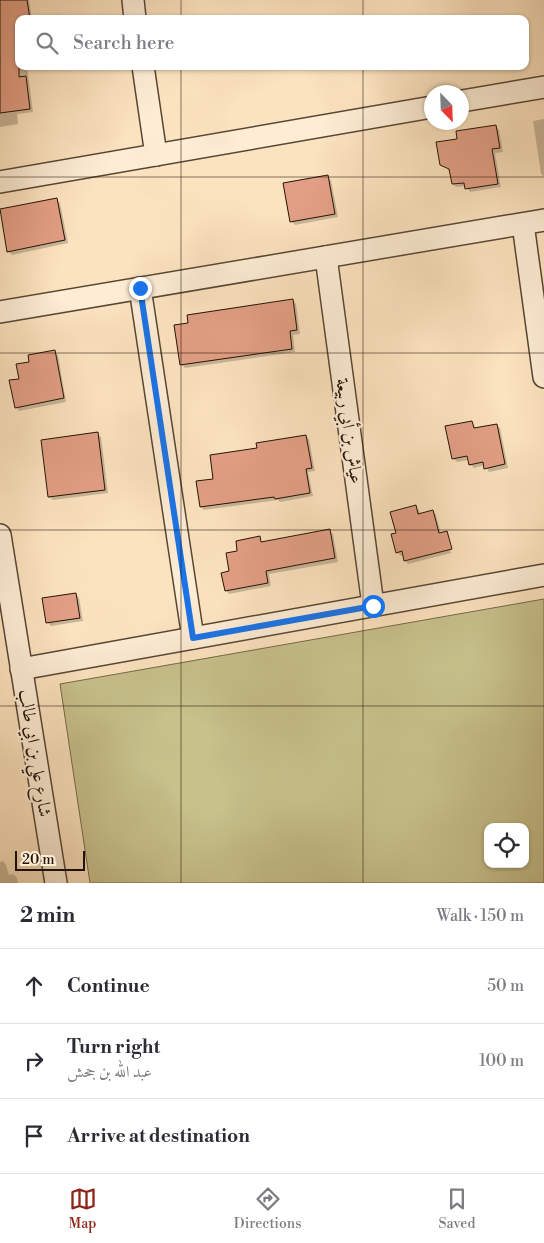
<!DOCTYPE html>
<html lang="en">
<head>
<meta charset="utf-8">
<style>
  body { margin:0; font-family:"Libre Bodoni",Amiri,serif; background:#f2f2f3; color:#2b2b33 }
  .controls { position:absolute; right:15px; bottom:15px; display:grid; overflow:hidden; border-radius:10px; box-shadow:0 1px 4px #0004 }
  .controls button { width:45px; height:45px; display:grid; place-items:center; padding:0; border:0; border-bottom:1px solid #e1e1e2; background:#fff; color:#2b2b33; font:25px sans-serif }
  .compass { position:absolute; left:424px; top:85px; width:45px; height:45px; border-radius:50%; background:#fff; box-shadow:0 1px 4px #0004; rotate:157deg }
  .scale { position:absolute; left:15px; bottom:12px; width:70px; box-sizing:border-box; padding-left:5px; border:2px solid #221207; border-top:0; font-size:14px; line-height:18px; white-space:nowrap; color:#221207; -webkit-text-stroke:4px #fdedd5; paint-order:stroke }
  .stop { position:absolute; width:15px; height:15px; margin:-11px; border:4px solid #1a73e8; border-radius:50%; background:#fff }
  .stop.end { background:#1a73e8; border-color:#fff; box-shadow:0 1px 5px #0008 }
  .list { margin:0; padding:0; list-style:none }
  h2 { display:flex; justify-content:space-between; align-items:center; height:65px; margin:0; padding:0 20px; font-size:21px }
  h2 small { font-size:16px; font-weight:400; color:#7c7c81 }
  .list li { display:grid; grid-template-columns:32px 1fr auto; gap:15px; align-items:center; box-sizing:border-box; height:75px; padding:0 20px; border-top:1px solid #e1e1e2 }
  .list b { display:block; font-size:19px; white-space:nowrap }
  .list p { margin:0; font-size:16px; white-space:nowrap; color:#7c7c81 }
  .list em { font-size:16px; font-style:normal; color:#7c7c81 }
  .icon { flex:none; width:28px; height:28px; fill:none; stroke:currentColor; stroke-width:2; stroke-linecap:round; stroke-linejoin:round }
  .map { position:relative; flex:none; width:544px; height:883px; overflow:hidden }
  .search { position:absolute; background:#fff; box-shadow:0 1px 4px #0004; left:15px; right:15px; top:15px; height:55px; display:flex; align-items:center; gap:12px; box-sizing:border-box; padding:0 18px; border-radius:10px; color:#7c7c81; font-size:19px }
  .sheet { height:290px; background:#fff }
  nav { display:flex; justify-content:space-around; align-items:center; box-sizing:border-box; height:70px; border-top:1px solid #e1e1e2; background:#fff; font-size:14px; color:#7c7c81 }
  nav a { display:grid; justify-items:center; gap:2px }
  nav .on { color:#8f2418 }
  .map>svg:first-child { display:block }
</style>
</head>
<body>
<div class="map">
<svg width="544" height="883" viewBox="0 0 544 883">
  <rect width="100%" height="100%" fill="#fce3bf"/>
  <filter id="stains"><feTurbulence type="fractalNoise" baseFrequency=".004" numOctaves="4"/><feColorMatrix values="0 0 0 0 .2 0 0 0 0 .09 0 0 0 0 .02 0 0 0 .5 -.17"/></filter>
  <radialGradient id="worn" r=".72"><stop offset=".6" stop-color="#630" stop-opacity="0"/><stop offset="1" stop-color="#630" stop-opacity=".3"/></radialGradient>
  <!-- green -->
  <path fill="#c7c18c" stroke="#746a4a" fill-rule="evenodd" d="M544,599V883H90L60,684ZM488,827H525V864H488Z"/>
  <!-- shadow -->
  <g fill="#0003">
    <path d="M0,0H29L32,19H19V66H27L33,112L17,114L18,124L0,127Z"/>
    <path d="M544,119V177L541,174L533,121Z"/>
    <path d="M496,126L499,130L503,152L495,153L501,187L470,192L466,186L456,187L453,184L450,171L441,164L458,140Z"/>
    <path d="M327,177L331,180L338,217L295,225L291,221Z"/>
    <path d="M56,199L60,203L68,243L12,255L8,251L0,210Z"/>
    <path d="M293,300L296,304L300,334L293,335L295,352L185,368L181,364Z"/>
    <path d="M54,352L58,355L66,402L19,411L16,407L20,379L31,363Z"/>
    <path d="M472,422L476,429L496,425L500,428L508,468L489,472L485,465L474,468L470,464L469,460L457,462L454,459Z"/>
    <path d="M97,434L101,437L108,493L53,500L49,497Z"/>
    <path d="M306,436L309,439L315,471L308,472L313,496L280,502L278,500L204,510L201,507L215,480L258,449Z"/>
    <path d="M416,506L419,510L421,514L433,511L436,515L441,534L447,532L449,535H447L451,553L408,564L405,560L404,555L401,556L397,552V534Z"/>
    <path d="M330,531L333,534L338,562L269,574L271,586L229,594L226,590L230,572L239,552L259,538L263,543Z"/>
    <path d="M76,594L79,598L83,621L51,626L47,622Z"/>
    <path d="M3,861L6,865L9,875L13,874L17,878L18,883H0V862Z"/>
  </g>
  <!-- building -->
  <g fill="#e39f85" stroke="#221207">
    <path d="M0,0H27L30,19H19V77L26,76L30,109L0,113Z"/>
    <path d="M496,125L500,148L492,149L498,184L465,189L464,183L452,184L449,169L440,165L436,142L457,139L456,131Z"/>
    <path d="M328,175L335,214L290,222L283,183Z"/>
    <path d="M57,198L65,240L7,252L0,209Z"/>
    <path d="M293,299L297,330L290,331L292,349L180,365L174,325L188,323L187,315Z"/>
    <path d="M55,350L64,398L15,408L9,380L19,379L16,364L29,362L28,355Z"/>
    <path d="M472,421L474,428L497,424L505,464L484,469L483,462L469,465L467,456L452,459L445,426Z"/>
    <path d="M98,432L105,490L48,497L41,440Z"/>
    <path d="M306,435L312,468L306,469L310,493L275,499L274,497L200,507L196,481L213,479L210,455L257,448L256,443Z"/>
    <path d="M416,505L418,514L433,510L439,533L447,531L452,549L404,561L402,551L396,553L391,534L396,533L390,512Z"/>
    <path d="M330,529L335,558L266,571L268,583L225,591L221,573L229,571L226,553L237,551L236,541L260,536L261,542Z"/>
    <path d="M76,593L80,618L46,623L42,598Z"/>
  </g>
  <g fill="none" stroke-linecap="round" stroke-linejoin="round">
    <defs>
      <g id="minor">
        <path d="M133,0L135,19"/>
        <path d="M143,66L156,155"/>
        <path d="M462,101L544,87"/>
        <path d="M0,182L432,107"/>
        <path d="M523,224L544,377"/>
        <path d="M326,257L373,605"/>
        <path d="M140,288L193,638"/>
        <path d="M0,312L544,220"/>
        <path d="M0,535L56,883"/>
        <path d="M21,669L544,575"/>
      </g>
    </defs>
    <!-- minor casing -->
    <use href="#minor" stroke="#584635" stroke-width="24"/>
    <!-- minor -->
    <use href="#minor" stroke="#fdedd5" stroke-width="21"/>
  </g>
  <g fill="none" stroke-linecap="round" stroke-linejoin="round">
    <!-- route -->
    <path stroke="#1a73e8" stroke-width="6" d="M140,288L193,638L373,606"/>
  </g>
  <!-- grid -->
  <path fill="none" stroke="#221207" stroke-width="1" stroke-opacity="0.55" d="M181,0V19M363,0V19M181,66V883M363,66V883M0,177H544M0,353H544M0,530H544M0,706H544"/>
  <g text-anchor="middle" dominant-baseline="central" stroke-width="4.5" stroke-linejoin="round" paint-order="stroke">
    <!-- street labels -->
    <g font-size="18" fill="#221207" stroke="#fdedd5">
      <text transform="translate(349 431) rotate(82)">عياش بن أبي ربيعة</text>
      <text transform="translate(35 753) rotate(81)">شارع علي بن ابي طالب</text>
    </g>
  </g>
  <rect width="100%" height="100%" filter="url(#stains)"/>
  <rect width="100%" height="100%" fill="url(#worn)"/>
</svg>
<div class="controls">
<button><svg class="icon" aria-label="locate" viewBox="0 0 24 24"><circle cx="12" cy="12" r="6"/><path d="M12 2v4M12 18v4M2 12h4M18 12h4"/></svg></button>
</div>
<svg class="compass" viewBox="-18 -18 36 36"><path d="M0-13l5 13h-10z" fill="#e53935"/><path d="M0 13l5-13h-10z" fill="#7c7c81"/></svg>
<div class="scale">20 m</div>
<div class="stop" style="left:373px;top:606px"></div>
<div class="stop end" style="left:140px;top:288px"></div>
<div class="search"><svg class="icon" aria-label="search" viewBox="0 0 24 24"><circle cx="10" cy="10" r="6"/><path d="M15 15l6 6"/></svg>Search here</div>
</div>
<section class="sheet">
<h2>2 min<small>Walk · 150 m</small></h2>
<ul class="list">
<li><svg class="icon" aria-label="ahead" viewBox="0 0 24 24"><path d="M12 20V5M6 11l6-6 6 6"/></svg><div><b>Continue</b></div><em>50 m</em></li>
<li><svg class="icon" aria-label="right" viewBox="0 0 24 24"><path d="M7 20v-9h11M14 6l5 5-5 5"/></svg><div><b>Turn right</b><p>عبد الله بن جحش</p></div><em>100 m</em></li>
<li><svg class="icon" aria-label="arrive" viewBox="0 0 24 24"><path d="M6 21V4h12l-3 4 3 4H6"/></svg><div><b>Arrive at destination</b></div></li>
</ul>
</section>
<nav>
<a class="on"><svg class="icon" aria-label="map" viewBox="0 0 24 24"><path d="M3 6l6-2 6 2 6-2v14l-6 2-6-2-6 2zM9 4v14M15 6v14"/></svg>Map</a>
<a><svg class="icon" aria-label="directions" viewBox="0 0 24 24"><path d="M12 3l9 9-9 9-9-9zM9 14v-3h6M13 9l2 2-2 2"/></svg>Directions</a>
<a><svg class="icon" aria-label="saved" viewBox="0 0 24 24"><path d="M7 4h10v16l-5-4-5 4z"/></svg>Saved</a>
</nav>
</body>
</html>
